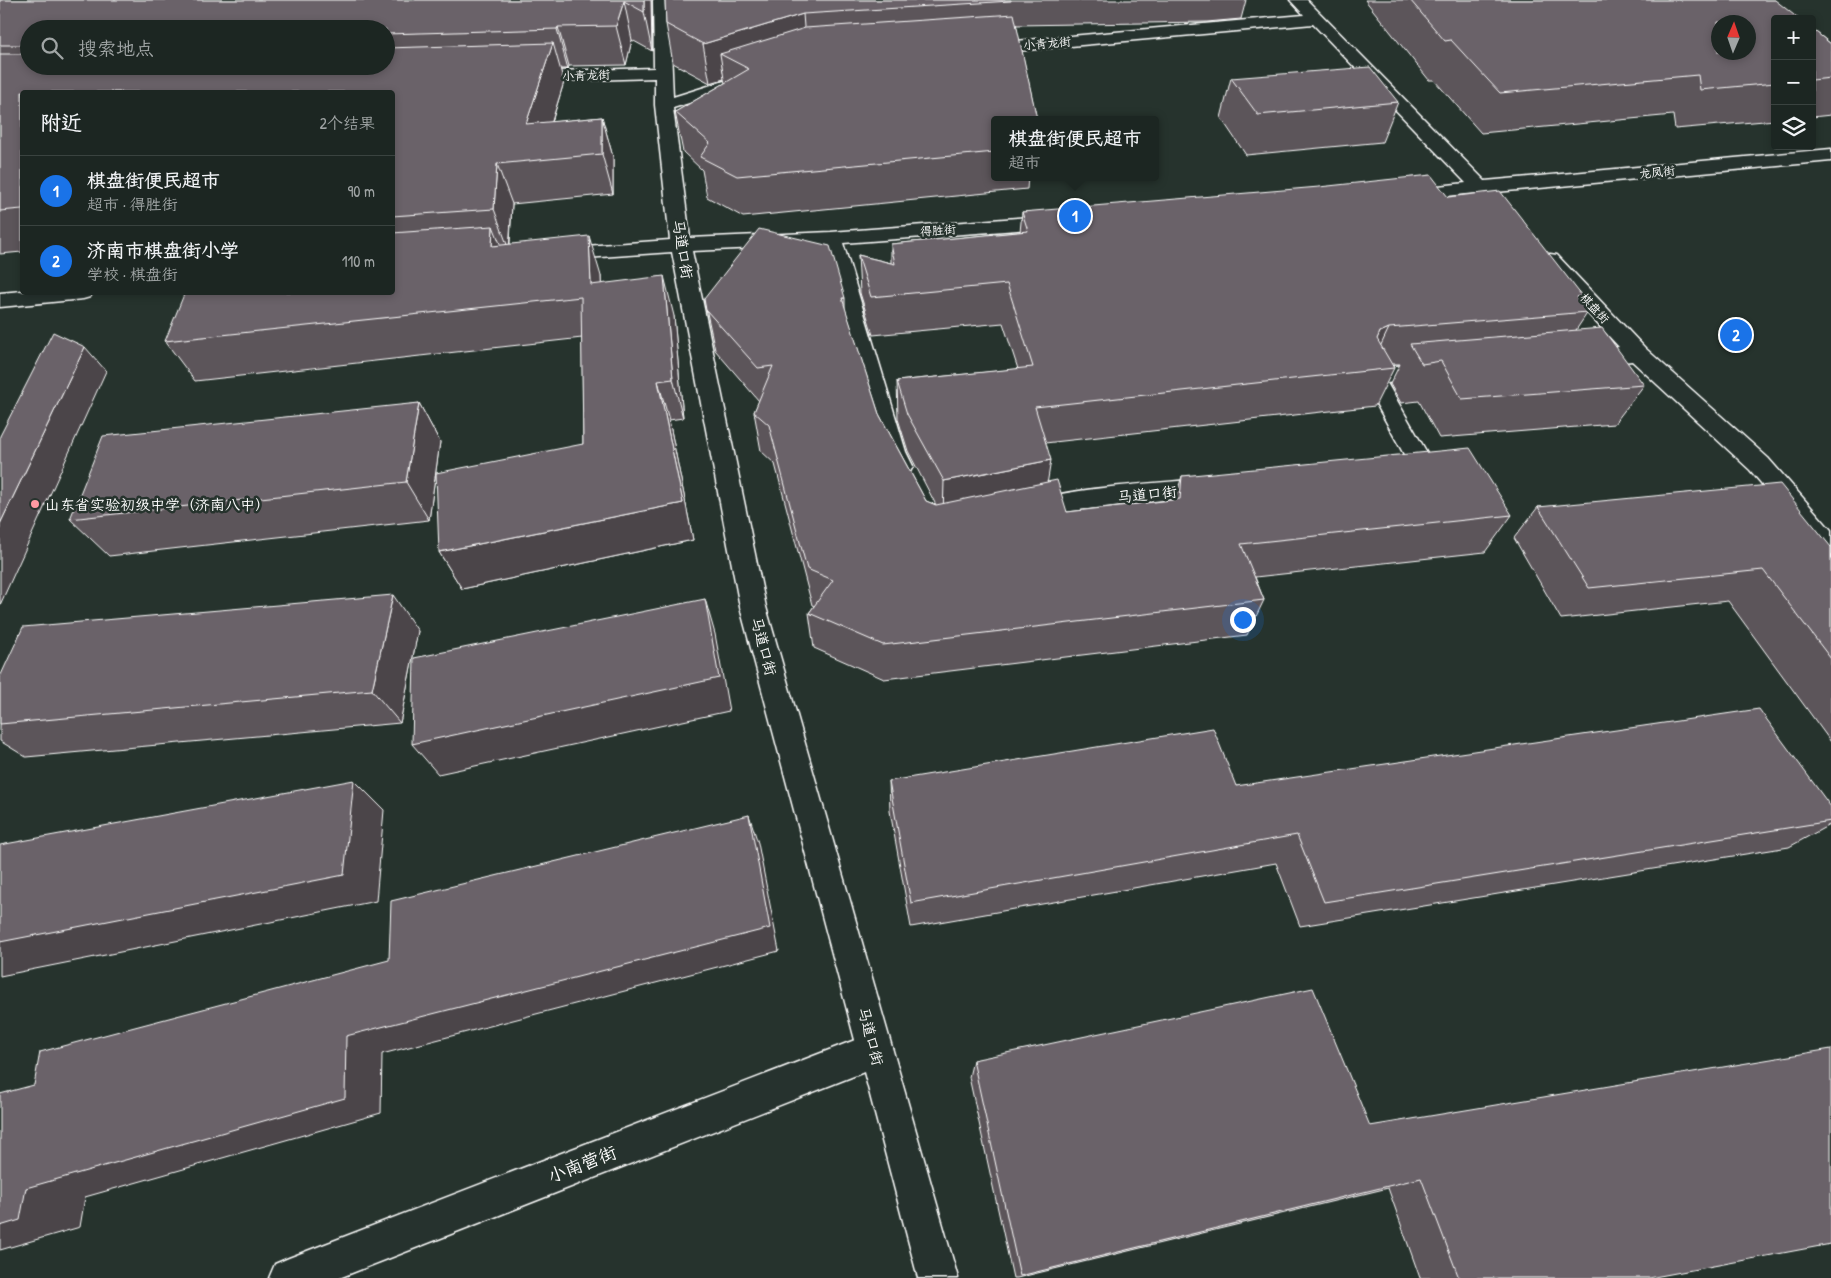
<!DOCTYPE html>
<html lang="zh">
<head>
<meta charset="utf-8">
<style>
  body { margin:0; font-family:"Patrick Hand","LXGW WenKai TC",sans-serif; background:#252e2a; color:#f1f3f6 }
  .controls { position:absolute; right:15px; top:15px; display:grid; overflow:hidden; border-radius:5px; box-shadow:0 2px 8px #0003 }
  .controls button { width:45px; height:45px; display:grid; place-items:center; padding:0; border:0; border-bottom:1px solid #3a4340; background:#1c2622; color:#f1f3f6; font:25px sans-serif }
  .compass { position:absolute; left:1711px; top:15px; width:45px; height:45px; border-radius:50%; background:#1c2622; box-shadow:0 2px 8px #0003; rotate:2deg }
  .you { position:absolute; left:1242px; top:619px; width:18px; height:18px; margin:-12px; border:4px solid #fff; border-radius:50%; background:#1a73e8; box-shadow:0 0 0 8px #1a73e833 }
  .badge { display:grid; place-items:center; width:32px; height:32px; border-radius:50%; background:#1a73e8; color:#fff; font-size:16px; font-weight:700 }
  .pin { position:absolute; translate:-50% -50%; border:2px solid #fff; box-shadow:0 1px 5px #0006 }
  .popup { position:absolute; left:991px; top:116px; width:168px; height:65px; box-sizing:border-box; display:grid; place-content:center; border-radius:5px; background:#1c2622; filter:drop-shadow(0 1px 4px #0005); font-size:16px; white-space:nowrap; color:#a0a5a5 }
  .popup b { font-size:19px; color:#f1f3f6 }
  .popup::after { content:''; position:absolute; left:50%; top:100%; margin-left:-10px; border:10px solid transparent; border-top-color:#1c2622 }
  .list { margin:0; padding:0; list-style:none }
  h2 { display:flex; justify-content:space-between; align-items:center; height:65px; margin:0; padding:0 20px; font-size:21px }
  h2 small { font-size:16px; font-weight:400; color:#a0a5a5 }
  .list li { display:grid; grid-template-columns:32px 1fr auto; gap:15px; align-items:center; box-sizing:border-box; height:70px; padding:0 20px; border-top:1px solid #3a4340 }
  .list b { display:block; font-size:19px; white-space:nowrap }
  .list p { margin:0; font-size:16px; white-space:nowrap; color:#a0a5a5 }
  .list em { font-size:16px; font-style:normal; color:#a0a5a5 }
  .icon { flex:none; width:28px; height:28px; fill:none; stroke:currentColor; stroke-width:2; stroke-linecap:round; stroke-linejoin:round }
  .map { position:relative; flex:none; width:1831px; height:1278px; overflow:hidden }
  .search { position:absolute; background:#1c2622; box-shadow:0 2px 8px #0003; left:20px; top:20px; width:375px; height:55px; display:flex; align-items:center; gap:12px; box-sizing:border-box; padding:0 18px; border-radius:28px; color:#a0a5a5; font-size:19px }
  .panel { position:absolute; background:#1c2622; box-shadow:0 2px 8px #0003; left:20px; top:90px; width:375px; height:205px; border-radius:5px }
  .map>svg:first-child { display:block }
</style>
</head>
<body>
<div class="map">
<svg width="1831" height="1278" viewBox="0 0 1831 1278">
  <rect width="100%" height="100%" fill="#26332d"/>
  <filter id="ink" filterUnits="userSpaceOnUse"><feTurbulence type="fractalNoise" baseFrequency=".02" numOctaves="2"/><feDisplacementMap in="SourceGraphic" scale="10" xChannelSelector="R" yChannelSelector="G"/><feConvolveMatrix kernelMatrix="1 2 1 2 8 2 1 2 1" color-interpolation-filters="sRGB"/></filter>
  <g filter="url(#ink)">
    <g fill="none" stroke-linecap="round" stroke-linejoin="round">
      <defs>
        <g id="minor">
          <path d="M653,0H669L673,97L750,73L756,74L759,78L756,82L673,108L690,238L831,232L1057,215L1064,217L1067,221L1064,225L1057,227L843,243L906,452L913,466L910,472L901,475L892,472L882,452L823,245L692,251L766,607L958,1278H918L864,1072L339,1278H269L275,1264L289,1258L855,1040L740,607L672,252L557,260L550,258L547,254L550,250L557,248L670,240L655,105V78L524,82L518,81L515,77L518,73L524,72L654,68Z"/>
          <path d="M1290,0H1307L1485,181L1831,149V161L1496,192L1501,198L1498,202C1487,205 1483,201 1476,193L1407,200L1400,198L1397,194L1400,190L1466,183L1313,24L983,54L977,53L975,49L977,45L983,44L1304,15Z"/>
          <path d="M1550,254L1557,255L1645,348L1768,458L1831,530V558L1822,555L1750,470L1632,361L1584,366L1576,363L1573,358L1576,353L1619,347L1543,265L1540,260L1543,255Z"/>
          <path d="M22,291V292H93L90,297L83,299L0,307V293Z"/>
          <path d="M1432,363L1440,366L1443,371L1440,376L1387,383L1434,465L1431,471C1417,475 1403,478 1389,474L1386,468L1389,462L1406,458L1361,376L1364,371L1372,368Z"/>
          <path d="M1214,478L1223,480L1226,487L1223,494L1214,496L1080,510L1028,521L1019,518L1015,511L1019,504C1078,486 1152,484 1214,478Z"/>
        </g>
      </defs>
      <!-- minor casing -->
      <use href="#minor" stroke="#fff" stroke-width="3"/>
      <!-- minor -->
      <use href="#minor" fill="#26332d" fill-rule="evenodd"/>
    </g>
    <!-- wall -->
    <g fill="#5c545a" stroke="#fff" fill-rule="evenodd">
      <path d="M0,0H651L652,51L632,40L626,65L569,66L568,69H560L564,82L552,122L602,117L613,157V194L512,204L510,244L601,276V283L674,316L683,418L669,420L693,540L462,589L439,552L583,444L582,338L195,381L165,341L392,292V92H22V252L0,254ZM29,29H386V66H29Z"/>
      <path d="M665,0H1246L1241,19L1207,22L1016,25L1037,120H995V177H1028L1027,189L743,217L707,197L702,170L683,152L675,112L725,83L724,79L710,83L673,63L666,24Z"/>
      <path d="M1365,0H1775V120L1675,129L1673,115L1481,133L1434,80H1429Z"/>
      <path d="M1812,29L1831,44V115L1812,117Z"/>
      <path d="M1231,78L1398,102L1382,142L1246,155L1221,118Z"/>
      <path d="M1448,197L1582,296L1580,300L1588,312L1576,330L1644,385L1614,424L1439,438L1419,401L1401,403L1390,384L1400,364H1392L1394,368L1375,406L1045,443L1047,482L1067,512L1175,499L1182,476L1512,515L1485,552L1255,577L1264,600L1247,635L884,679L814,648L809,613L814,606L812,605L775,464L761,451L754,412L759,401L715,350L704,299L845,298V309L879,414L926,501L936,505L908,451L898,419L897,381L1018,369L1003,323L873,335L860,293L858,255L891,263V244L1020,232L1022,212Z"/>
      <path d="M419,403L440,442L429,520L109,556L70,519Z"/>
      <path d="M1538,507L1831,547V742L1728,601L1561,619L1514,538Z"/>
      <path d="M418,631L400,723L26,757L0,741V677Z"/>
      <path d="M889,781L1236,786L1831,807V824L1789,847L1300,926L1276,863L911,927L890,811Z"/>
      <path d="M973,1060L1370,1126L1649,1278H1420L1388,1188L1017,1278H1013L969,1077Z"/>
    </g>
    <!-- shaded-wall -->
    <g fill="#4b454a" stroke="#fff">
      <path d="M644,0H651L652,51L644,12Z"/>
      <path d="M624,1L632,40L626,65L616,26Z"/>
      <path d="M803,14L806,53L720,54L724,79L710,83L703,44Z"/>
      <path d="M558,27L569,66L568,69L557,29Z"/>
      <path d="M553,43L564,82L540,160L526,124Z"/>
      <path d="M602,117L613,157V194L602,154Z"/>
      <path d="M497,164L512,204L509,250L494,209Z"/>
      <path d="M493,226L509,266L492,246Z"/>
      <path d="M589,236L601,276L603,325L591,285Z"/>
      <path d="M664,276L674,316L683,418L673,379Z"/>
      <path d="M1389,328L1371,366L1362,370L1380,332Z"/>
      <path d="M85,347L106,371L0,605V524Z"/>
      <path d="M658,381L669,420L693,540L462,589L439,552L683,503Z"/>
      <path d="M419,403L440,442L429,520L406,482Z"/>
      <path d="M1051,460L1045,497L943,517L944,481Z"/>
      <path d="M393,595L418,631L400,723L372,690Z"/>
      <path d="M705,599L715,634L729,711L438,774L412,744Z"/>
      <path d="M354,780L384,810L376,901L0,976V942Z"/>
      <path d="M749,815L758,843L779,951L382,1054L381,1113L85,1197L80,1227L0,1250V1226L26,1188L346,1036Z"/>
    </g>
    <!-- building -->
    <g fill="#6b6269" stroke="#fff" fill-rule="evenodd">
      <path d="M0,0H644V12L624,1L616,26L558,27L557,29L386,34V29H29V45H0Z"/>
      <path d="M665,0H1011V1L803,14L703,44L666,24Z"/>
      <path d="M1410,0H1775L1799,19H1775V83L1700,90L1698,75L1500,93L1451,40L1445,41ZM1718,22H1748V52H1718Z"/>
      <path d="M1014,14L1037,119L995,120V152L737,176L700,157L710,143L675,112L749,69L720,54L805,28Z"/>
      <path d="M1812,29L1831,44V78L1812,80Z"/>
      <path d="M553,43L526,124L602,117V154L497,164L494,209L392,216V92H22V209L0,211V54H29V66H386V48Z"/>
      <path d="M1370,67L1398,102L1258,115L1231,78Z"/>
      <path d="M1431,175L1448,197L1500,191L1582,296L1577,297L1588,312L1389,328L1380,332L1377,339L1394,368L1035,407L1051,460L944,481L907,414L897,381L1033,367L1007,284L871,297L858,255L895,264L891,244L1028,231L1022,212L1319,187Z"/>
      <path d="M493,226L492,246L589,236L591,285L664,276L673,379L658,381L683,503L439,552L436,473L583,444L581,297L165,341L185,292H392V233Z"/>
      <path d="M759,229L830,246L845,298H842L879,414L926,501L936,505L1057,480L1067,512L1180,499L1182,476L1470,448L1512,515L1241,544L1264,600L883,645L809,613L833,580L807,569L769,425L754,412L773,366L758,368L706,310L704,299Z"/>
      <path d="M1602,328L1644,385L1462,399L1441,361L1422,364L1410,344Z"/>
      <path d="M53,332L85,347L0,524V436Z"/>
      <path d="M419,403L406,482L70,519L103,436Z"/>
      <path d="M1780,484L1831,547V659L1763,570L1589,588L1538,507Z"/>
      <path d="M393,595L372,690L0,724V677L23,627Z"/>
      <path d="M705,599L719,678L412,744L414,658Z"/>
      <path d="M1759,709L1831,807V821L1324,902L1297,835L911,903L889,781L1213,728L1236,786Z"/>
      <path d="M354,780L344,875L0,942V845Z"/>
      <path d="M749,815L770,928L346,1036L345,1098L26,1188L20,1220L0,1226V1094L34,1085L40,1052L389,960L391,901Z"/>
      <path d="M1313,988L1370,1126L1831,1049V1244L1649,1278H1459L1421,1178L1020,1276L973,1060Z"/>
    </g>
  </g>
  <!-- markers -->
  <circle fill="#ff9aa2" stroke="#26332d" stroke-width="2" cx="35" cy="504" r="5"/>
  <g text-anchor="middle" dominant-baseline="central" stroke-width="5" stroke-linejoin="round" paint-order="stroke">
    <!-- far-street labels -->
    <g font-size="12" fill="#fff" stroke="#26332d">
      <text transform="translate(1047 43) rotate(-5)">小青龙街</text>
      <text transform="translate(586 75) rotate(-2)">小青龙街</text>
      <text transform="translate(1657 172) rotate(-6)">龙凤街</text>
      <text transform="translate(938 230) rotate(-4)">得胜街</text>
      <text transform="translate(1595 308) rotate(47)">棋盘街</text>
    </g>
    <!-- street labels -->
    <g font-size="15" fill="#fff" stroke="#26332d">
      <text transform="translate(683 249) rotate(81)">马道口街</text>
      <text transform="translate(1147 494) rotate(-6)">马道口街</text>
      <text transform="translate(764 646) rotate(75)">马道口街</text>
      <text transform="translate(871 1036) rotate(75)">马道口街</text>
    </g>
    <!-- poi labels -->
    <g font-size="15" fill="#fff" stroke="#26332d" text-anchor="start">
      <text x="45" y="504">山东省实验初级中学（济南八中）</text>
    </g>
    <!-- near-street labels -->
    <g font-size="18" fill="#fff" stroke="#26332d">
      <text transform="translate(582 1164) rotate(-21)">小南营街</text>
    </g>
  </g>
</svg>
<div class="controls">
<button>+</button>
<button>−</button>
<button><svg class="icon" aria-label="layers" viewBox="0 0 24 24"><path d="M12 4l9 5-9 5-9-5zM3 14l9 5 9-5"/></svg></button>
</div>
<svg class="compass" viewBox="-18 -18 36 36"><path d="M0-13l5 13h-10z" fill="#e53935"/><path d="M0 13l5-13h-10z" fill="#a0a5a5"/></svg>
<div class="you"></div>
<div class="pin badge" style="left:1075px;top:216px">1</div>
<div class="popup"><b>棋盘街便民超市</b>超市</div>
<div class="pin badge" style="left:1736px;top:335px">2</div>
<div class="search"><svg class="icon" aria-label="search" viewBox="0 0 24 24"><circle cx="10" cy="10" r="6"/><path d="M15 15l6 6"/></svg>搜索地点</div>
<section class="panel">
<h2>附近<small>2个结果</small></h2>
<ul class="list">
<li><span class="badge">1</span><div><b>棋盘街便民超市</b><p>超市 · 得胜街</p></div><em>90 m</em></li>
<li><span class="badge">2</span><div><b>济南市棋盘街小学</b><p>学校 · 棋盘街</p></div><em>110 m</em></li>
</ul>
</section>
</div>
</body>
</html>
